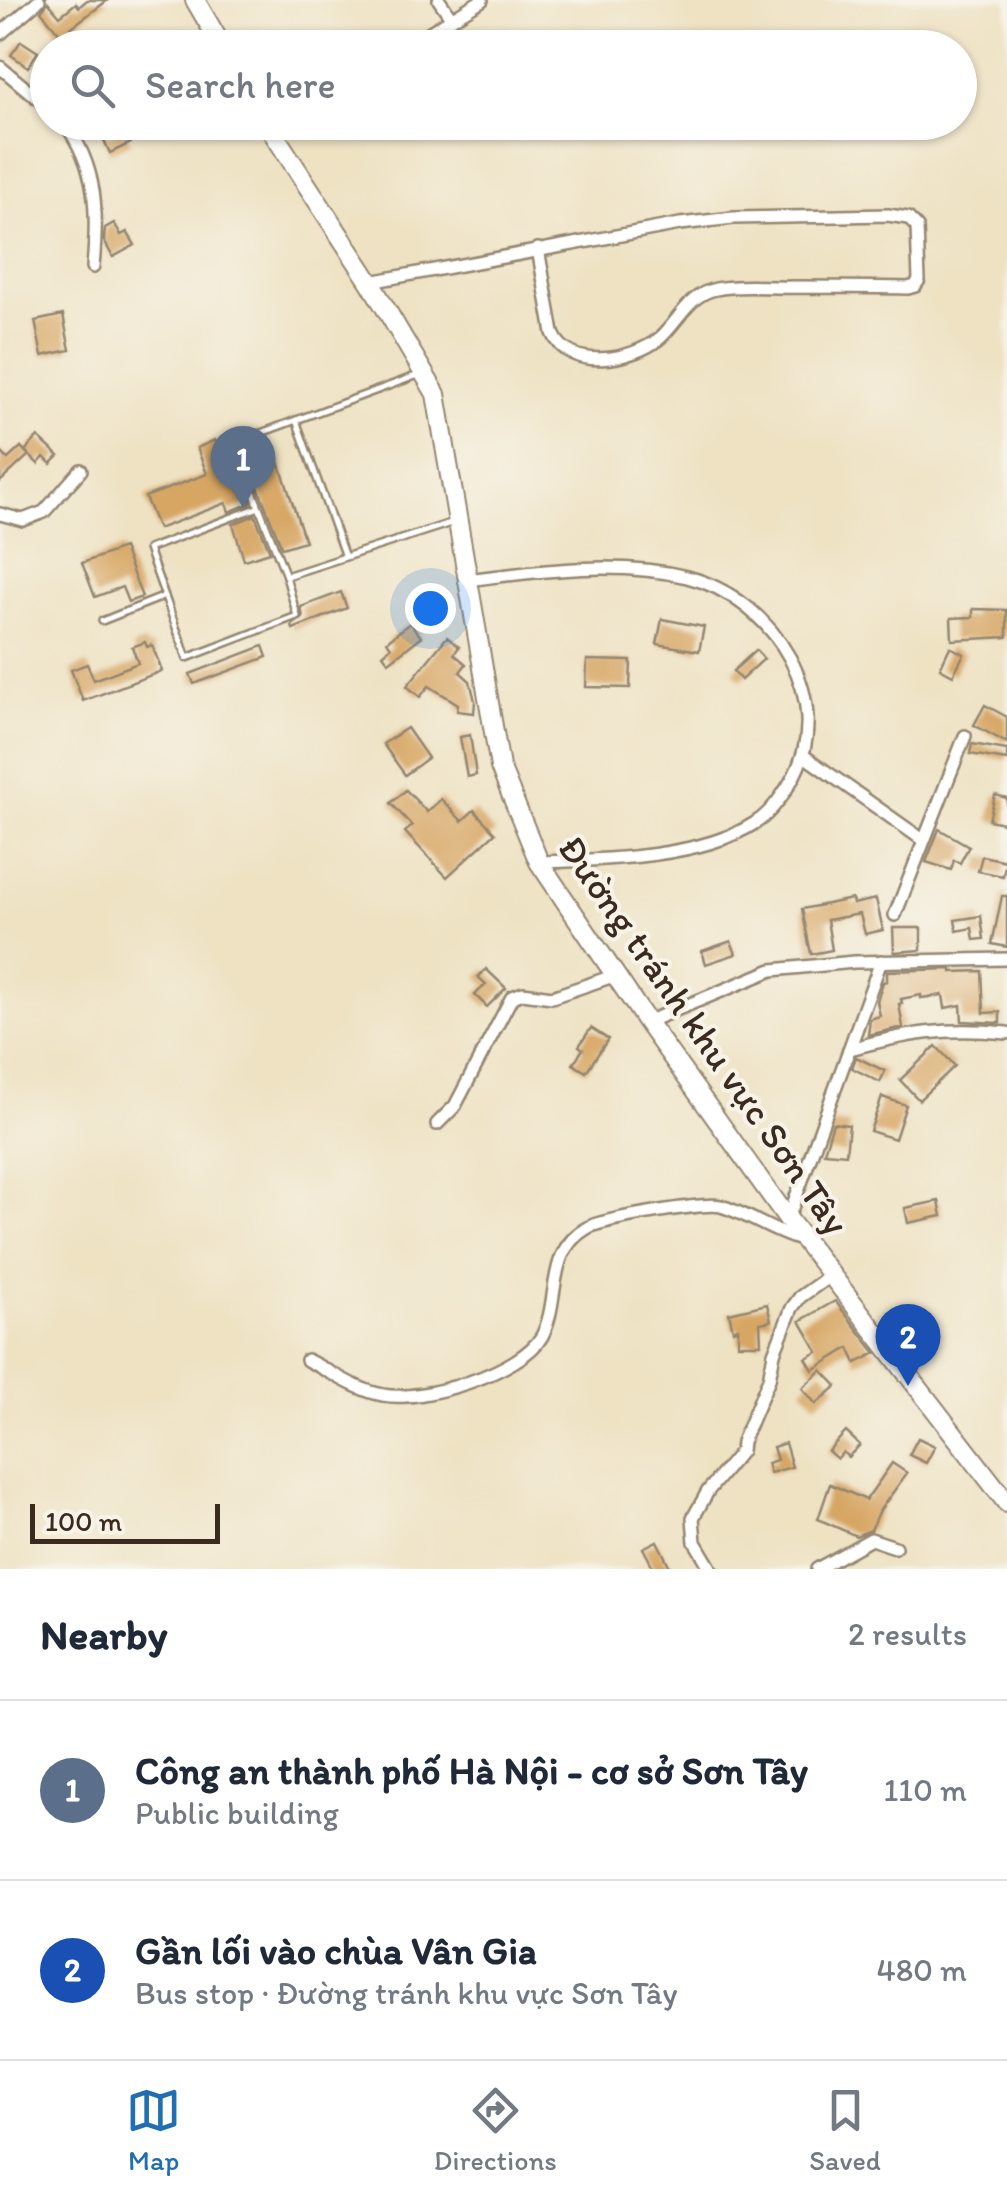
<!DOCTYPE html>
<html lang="en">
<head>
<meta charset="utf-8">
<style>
  body { margin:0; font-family:Itim,sans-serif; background:#f6f6f7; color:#1f2937 }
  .scale { position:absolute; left:30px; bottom:25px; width:190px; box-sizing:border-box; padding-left:10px; border:5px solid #3b2a1e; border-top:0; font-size:28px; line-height:35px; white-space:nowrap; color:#3b2a1e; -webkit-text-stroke:8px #f7f3e8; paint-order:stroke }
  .you { position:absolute; left:430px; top:608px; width:35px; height:35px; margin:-25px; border:8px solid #fff; border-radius:50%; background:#1a73e8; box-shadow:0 0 0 15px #1a73e833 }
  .badge { display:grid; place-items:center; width:65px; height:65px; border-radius:50%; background:#1f6fb2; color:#fff; font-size:32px; font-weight:700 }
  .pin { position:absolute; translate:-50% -82px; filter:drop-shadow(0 2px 5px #0008) }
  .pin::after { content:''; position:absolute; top:52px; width:35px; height:30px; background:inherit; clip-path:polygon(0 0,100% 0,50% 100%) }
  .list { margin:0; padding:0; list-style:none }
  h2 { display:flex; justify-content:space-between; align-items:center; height:130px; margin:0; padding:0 40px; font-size:42px }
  h2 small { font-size:32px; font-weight:400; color:#747a83 }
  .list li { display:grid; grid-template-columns:65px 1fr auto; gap:30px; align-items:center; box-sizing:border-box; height:180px; padding:0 40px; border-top:2px solid #e0e1e3 }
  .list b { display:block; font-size:38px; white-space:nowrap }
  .list p { margin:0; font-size:32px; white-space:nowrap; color:#747a83 }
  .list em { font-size:32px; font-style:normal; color:#747a83 }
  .icon { flex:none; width:55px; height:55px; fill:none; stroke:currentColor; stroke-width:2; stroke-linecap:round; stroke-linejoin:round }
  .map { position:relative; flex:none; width:1007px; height:1569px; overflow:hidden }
  .search { position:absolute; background:#fff; box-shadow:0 2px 8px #0004; left:30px; right:30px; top:30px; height:110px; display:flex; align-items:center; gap:25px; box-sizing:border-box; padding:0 35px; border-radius:55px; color:#747a83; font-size:38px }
  .sheet { height:490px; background:#fff }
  nav { display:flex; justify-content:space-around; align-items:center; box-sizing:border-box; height:140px; border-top:2px solid #e0e1e3; background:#fff; font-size:28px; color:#747a83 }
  nav a { display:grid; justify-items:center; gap:5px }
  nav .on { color:#1f6fb2 }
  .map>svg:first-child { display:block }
</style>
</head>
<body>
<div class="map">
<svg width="1007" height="1569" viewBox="0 0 1007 1569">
  <rect width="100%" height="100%" fill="#f7f3e8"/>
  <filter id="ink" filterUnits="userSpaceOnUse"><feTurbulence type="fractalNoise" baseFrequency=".01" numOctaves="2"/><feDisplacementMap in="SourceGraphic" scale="20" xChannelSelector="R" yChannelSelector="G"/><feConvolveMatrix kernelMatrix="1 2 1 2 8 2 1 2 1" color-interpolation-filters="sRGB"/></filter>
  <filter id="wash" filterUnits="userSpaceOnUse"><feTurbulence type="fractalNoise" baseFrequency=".0048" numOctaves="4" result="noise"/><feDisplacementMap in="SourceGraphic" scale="40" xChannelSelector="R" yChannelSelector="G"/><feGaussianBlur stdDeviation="2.25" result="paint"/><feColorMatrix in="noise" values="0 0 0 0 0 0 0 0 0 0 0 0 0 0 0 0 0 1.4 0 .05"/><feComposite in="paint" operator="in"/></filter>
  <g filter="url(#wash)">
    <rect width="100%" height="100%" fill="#eee2c3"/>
    <g id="blocks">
      <!-- building -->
      <g fill="#d7a664">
        <path d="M87,0H108L61,35L41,11L48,2L60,16L76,3L79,7Z"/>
        <path d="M21,41L38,52L28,67L11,55Z"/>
        <path d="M124,128L131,143L110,153L103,138Z"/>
        <path d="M114,223L121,235L127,232L135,245L113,257L104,241L105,228Z"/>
        <path d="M63,315L70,350L42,356L35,321Z"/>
        <path d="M38,437L59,456L51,464L44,457L38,464L25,451Z"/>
        <path d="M215,440L227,469L236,466L251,503L229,512L226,503L158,529L145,497L207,474L197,448Z"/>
        <path d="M21,447L29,455L0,482V451L8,459Z"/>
        <path d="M276,453L305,541L282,548L248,462Z"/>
        <path d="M255,515L270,552L244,560L233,524Z"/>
        <path d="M123,548L142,597L128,602L122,587L95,597L82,563Z"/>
        <path d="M437,586L452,604L433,619L418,601Z"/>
        <path d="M341,592L347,608L293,629L292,625L303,618L301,607Z"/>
        <path d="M973,609L1007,610V637L952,640L951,618L973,617Z"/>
        <path d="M662,619L704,627L699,651L657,644Z"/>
        <path d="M410,623L421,637L389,662L383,654L391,647L387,641Z"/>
        <path d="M447,637L459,647L454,654L466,664L460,672L470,681L475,701L474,713L457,711L458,704L429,686L420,697L407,686Z"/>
        <path d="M145,642L147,647L152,645L162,671L83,701L71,670L87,664L94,680L138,663L132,647Z"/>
        <path d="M263,646L267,657L194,684L190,674Z"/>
        <path d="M950,647L964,654L953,675L940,668Z"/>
        <path d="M756,650L764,659L741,680L733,671Z"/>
        <path d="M587,660L631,661L630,688L586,687Z"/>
        <path d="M985,705L1007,717V743L974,725Z"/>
        <path d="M407,728L428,758L405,775L383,744Z"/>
        <path d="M470,735L476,775L467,777L460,737Z"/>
        <path d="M972,744L1007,750V760L970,754Z"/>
        <path d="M406,790L427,812L441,799L462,821L474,810L495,833L447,877L405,832L412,826L391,803Z"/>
        <path d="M995,795L1007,798V824L989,820Z"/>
        <path d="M939,829L969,846L960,863L954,860L951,870L926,862Z"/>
        <path d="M982,856L1006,861L1003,876L978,871Z"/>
        <path d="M1002,896H1007V947L992,944Z"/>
        <path d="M852,899L853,904L876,899L883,930L865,934L860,914L827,920L832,950L811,954L802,909Z"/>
        <path d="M981,916L984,939L974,940L972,928L957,931L955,920Z"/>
        <path d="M893,928H921V950L894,952Z"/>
        <path d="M731,941L736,954L706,964L702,951Z"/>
        <path d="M486,969L506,988L487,1007L475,995L486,984L478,977Z"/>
        <path d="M952,969V972L982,971L984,1013L1000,1012V1023L962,1021L961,1005L945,1008L943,995L921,998V995L901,999L902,1003L899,1004L903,1027L868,1035L870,1019L880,1016L877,1001L883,982L887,981V971Z"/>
        <path d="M591,1028L608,1039L586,1072L573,1064L583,1049L579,1046Z"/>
        <path d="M936,1046L955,1066L919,1100L900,1080Z"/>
        <path d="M856,1057L885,1071L880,1082L852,1068Z"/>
        <path d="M882,1097L906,1105L895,1139L870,1131Z"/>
        <path d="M833,1123L849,1125L846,1154L824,1152Z"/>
        <path d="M939,1201L942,1216L908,1223L905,1208Z"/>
        <path d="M835,1301L876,1353L856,1363L849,1348L813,1370L806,1358L818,1352L800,1321Z"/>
        <path d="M767,1304L771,1321L760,1323L761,1344H738V1328L733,1330L729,1313Z"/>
        <path d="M822,1370L837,1386L816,1404L802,1388Z"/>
        <path d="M846,1432L860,1445L848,1457L843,1452L837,1459L828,1451Z"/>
        <path d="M918,1438L935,1446L926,1463L909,1455Z"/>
        <path d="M785,1443L792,1467L770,1473L767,1463L777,1460L773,1447Z"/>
        <path d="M892,1463L907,1473L880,1510L871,1530L856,1536L818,1519L830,1484L866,1500Z"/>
        <path d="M657,1541L671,1569H654L643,1548Z"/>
      </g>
    </g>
  </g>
  <g filter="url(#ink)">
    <use href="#blocks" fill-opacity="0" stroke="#948670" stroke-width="2.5"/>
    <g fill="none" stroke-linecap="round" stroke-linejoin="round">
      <defs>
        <g id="service">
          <path d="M296,420L345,557"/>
          <path d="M259,507L148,549L187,658L297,616L286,576L234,443L421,374"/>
          <path d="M286,576L454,522"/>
          <path d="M102,621L165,596"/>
        </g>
        <g id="minor">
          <path d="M439,0L452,19"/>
          <path d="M0,34L39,0"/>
          <path d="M404,48L482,0"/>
          <path d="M0,67L48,107"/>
          <path d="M64,122C98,168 98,213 93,267"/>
          <path d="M370,282L680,224L733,218L888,215L908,218L917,227L919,280L915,286L908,288C870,287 832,287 793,287C768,288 741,284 716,289C689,294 679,321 660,338C632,361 569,372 553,333L538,249"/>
          <path d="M0,514L23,520L44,512L81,470"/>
          <path d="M467,580C539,571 616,560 687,577C773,598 840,702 790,783C781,798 770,814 755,823C701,858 602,860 539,862"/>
          <path d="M804,756L923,840"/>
          <path d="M895,915L965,736"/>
          <path d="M647,1022L772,970L854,962L1007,959"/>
          <path d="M850,1049C908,1033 946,1027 1007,1033"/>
          <path d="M437,1124L455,1106L512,997L523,993L552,997L616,975"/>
          <path d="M788,1219L881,961"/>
          <path d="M307,1360C331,1372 358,1391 383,1395C422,1403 522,1372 542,1336C561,1299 545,1252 587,1228C602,1219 705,1202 721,1206C751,1215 775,1234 805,1241"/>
          <path d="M711,1569L695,1542L693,1518L708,1491L741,1451L742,1442L769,1379L774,1353L792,1308L800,1297L831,1275"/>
          <path d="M817,1569L871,1539L895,1547"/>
        </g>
        <g id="trunk">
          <path d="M195,0L223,48"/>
          <path d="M266,122L370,282L436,394L500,767L539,862L647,1022L788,1219L1007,1503"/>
        </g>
      </defs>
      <!-- service casing -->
      <use href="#service" stroke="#948670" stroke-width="10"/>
      <!-- minor casing -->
      <use href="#minor" stroke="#948670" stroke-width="16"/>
      <!-- trunk casing -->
      <use href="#trunk" stroke="#948670" stroke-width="22"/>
      <!-- service -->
      <use href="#service" stroke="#fff" stroke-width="5"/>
      <!-- minor -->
      <use href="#minor" stroke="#fff" stroke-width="11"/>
      <!-- trunk -->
      <use href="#trunk" stroke="#fff" stroke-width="18"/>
    </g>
  </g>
  <g text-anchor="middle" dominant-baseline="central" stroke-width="8" stroke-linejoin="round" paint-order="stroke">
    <!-- street labels -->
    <g font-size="38" fill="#3b2a1e" stroke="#f7f3e8">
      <text transform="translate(704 1035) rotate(55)">Đường tránh khu vực Sơn Tây</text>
    </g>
  </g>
</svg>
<div class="scale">100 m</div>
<div class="you"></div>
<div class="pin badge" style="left:243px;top:508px;background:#5c6f8a">1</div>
<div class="pin badge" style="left:908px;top:1386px;background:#1a4fb4">2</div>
<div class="search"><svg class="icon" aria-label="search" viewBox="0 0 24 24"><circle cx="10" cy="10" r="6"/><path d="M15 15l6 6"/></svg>Search here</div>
</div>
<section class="sheet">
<h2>Nearby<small>2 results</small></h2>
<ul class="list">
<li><span class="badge" style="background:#5c6f8a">1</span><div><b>Công an thành phố Hà Nội - cơ sở Sơn Tây</b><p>Public building</p></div><em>110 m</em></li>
<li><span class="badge" style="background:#1a4fb4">2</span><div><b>Gần lối vào chùa Vân Gia</b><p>Bus stop · Đường tránh khu vực Sơn Tây</p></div><em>480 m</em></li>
</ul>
</section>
<nav>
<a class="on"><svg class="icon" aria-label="map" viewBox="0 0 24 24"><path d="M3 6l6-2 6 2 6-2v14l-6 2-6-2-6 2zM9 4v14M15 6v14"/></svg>Map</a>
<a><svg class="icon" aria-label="directions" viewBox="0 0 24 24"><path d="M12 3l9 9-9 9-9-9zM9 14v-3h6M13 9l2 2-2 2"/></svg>Directions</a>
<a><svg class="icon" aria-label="saved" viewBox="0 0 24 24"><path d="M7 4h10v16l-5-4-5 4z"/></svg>Saved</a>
</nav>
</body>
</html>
